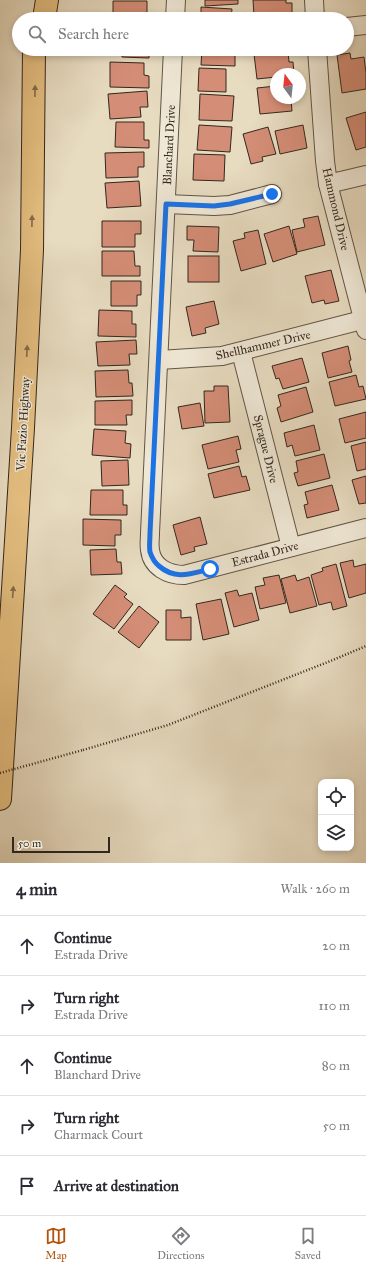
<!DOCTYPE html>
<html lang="en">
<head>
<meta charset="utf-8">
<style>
  body { margin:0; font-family:"IM FELL Great Primer",serif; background:#f7f7f7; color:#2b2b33 }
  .controls { position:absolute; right:12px; bottom:12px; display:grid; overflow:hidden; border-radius:8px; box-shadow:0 2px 6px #0003 }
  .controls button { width:36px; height:36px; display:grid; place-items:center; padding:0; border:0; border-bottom:1px solid #e1e1e2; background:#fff; color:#2b2b33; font:20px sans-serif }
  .compass { position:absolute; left:270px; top:68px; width:36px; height:36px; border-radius:50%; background:#fff; box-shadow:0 2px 6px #0003; rotate:345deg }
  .scale { position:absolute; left:12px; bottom:10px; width:98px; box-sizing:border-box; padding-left:4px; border:2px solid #34271e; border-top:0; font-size:11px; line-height:14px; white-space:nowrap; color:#34271e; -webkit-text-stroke:3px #efe8d6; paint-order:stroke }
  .stop { position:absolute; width:12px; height:12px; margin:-9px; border:3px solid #1a73e8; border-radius:50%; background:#fff }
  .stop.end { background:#1a73e8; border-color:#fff; box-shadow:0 1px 4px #0008 }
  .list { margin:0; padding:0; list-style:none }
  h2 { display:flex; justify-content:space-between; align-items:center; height:52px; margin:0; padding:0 16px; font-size:17px }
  h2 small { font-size:13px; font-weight:400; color:#7c7c81 }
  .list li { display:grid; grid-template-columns:26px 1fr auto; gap:12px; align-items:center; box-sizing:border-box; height:60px; padding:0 16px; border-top:1px solid #e1e1e2 }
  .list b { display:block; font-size:15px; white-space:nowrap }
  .list p { margin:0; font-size:13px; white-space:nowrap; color:#7c7c81 }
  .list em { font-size:13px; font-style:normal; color:#7c7c81 }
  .icon { flex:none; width:22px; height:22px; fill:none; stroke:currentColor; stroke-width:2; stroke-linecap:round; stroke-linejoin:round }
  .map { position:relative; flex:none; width:366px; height:863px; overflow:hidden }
  .search { position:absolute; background:#fff; box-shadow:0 2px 6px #0003; left:12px; right:12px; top:12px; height:44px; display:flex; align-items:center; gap:10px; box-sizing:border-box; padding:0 14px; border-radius:22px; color:#7c7c81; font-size:15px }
  .sheet { height:352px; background:#fff }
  nav { display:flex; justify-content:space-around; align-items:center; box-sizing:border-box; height:56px; border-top:1px solid #e1e1e2; background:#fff; font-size:11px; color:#7c7c81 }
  nav a { display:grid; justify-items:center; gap:2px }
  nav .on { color:#b45309 }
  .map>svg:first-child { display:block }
</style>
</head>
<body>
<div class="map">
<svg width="366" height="863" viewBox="0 0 366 863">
  <rect width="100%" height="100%" fill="#e7dbc0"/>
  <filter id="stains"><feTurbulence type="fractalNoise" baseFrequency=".005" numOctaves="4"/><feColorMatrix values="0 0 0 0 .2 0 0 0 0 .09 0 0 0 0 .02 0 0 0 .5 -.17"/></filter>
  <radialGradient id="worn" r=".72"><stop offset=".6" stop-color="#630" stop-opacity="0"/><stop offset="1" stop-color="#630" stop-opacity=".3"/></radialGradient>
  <!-- building -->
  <g fill="#d48d76" stroke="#34271e">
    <path d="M205,0H238V4L205,6Z"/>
    <path d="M253,0H286V3H292V14L254,16Z"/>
    <path d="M113,1H147V14H151V19H113Z"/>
    <path d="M201,7L232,9L231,19H201Z"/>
    <path d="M122,49H149V58L122,57Z"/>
    <path d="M202,49H235V66L201,65Z"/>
    <path d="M288,51L289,62H293L294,74H276V77L257,79L254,54Z"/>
    <path d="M350,53L351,59L364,57L366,73V89L342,93L337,55Z"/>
    <path d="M110,62L144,63V75L149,76V88L110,87Z"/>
    <path d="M199,68L226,69V92L198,91Z"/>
    <path d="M276,86V98H297L291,99L292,111L260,114L257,88Z"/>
    <path d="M147,91L148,107H140L141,117L110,119L108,94Z"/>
    <path d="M200,94L234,96L232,121L199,120Z"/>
    <path d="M366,112V147L356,150L346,118Z"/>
    <path d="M116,122H144V140H149V148L115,147Z"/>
    <path d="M199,125L232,127L230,152L197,150Z"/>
    <path d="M303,125L307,148L280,154L275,131Z"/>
    <path d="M268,127L276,154L262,157L263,161L251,164L243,134Z"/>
    <path d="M144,152V167H138V177L106,178L105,153Z"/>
    <path d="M194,154L225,155L224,181L193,180Z"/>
    <path d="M139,181L141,206L107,208L105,183Z"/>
    <path d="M318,216L325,245L297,252L292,230L305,227L303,219Z"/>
    <path d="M102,221H141V234H135V247H102Z"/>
    <path d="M187,226L219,227L218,252L193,251L194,240H187Z"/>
    <path d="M289,226L297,254L273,262L264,234Z"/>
    <path d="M258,230L266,264L241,271L233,241L245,238L244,233Z"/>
    <path d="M102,251H134L135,266H140V276H102Z"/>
    <rect x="188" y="256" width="31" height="26"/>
    <path d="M331,270L339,301L325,304L324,300L312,303L305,276Z"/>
    <path d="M111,281H141V295H137V306H111Z"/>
    <path d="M214,301L219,324L205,328L206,333L192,336L186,307Z"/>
    <path d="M99,310L132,311V324H136V337L98,336Z"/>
    <path d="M136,340L137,354H129L130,365L98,366L96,342Z"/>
    <path d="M348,346L351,360L349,361L352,372L328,378L322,353Z"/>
    <path d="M302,358L309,382L283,389L279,378L276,379L272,366Z"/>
    <path d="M128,370L129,383H132L133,396L96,397L95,371Z"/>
    <path d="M356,375L359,387L363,386L366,399L335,406L329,382Z"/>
    <path d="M214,386H228L230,422L205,423L204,391H214Z"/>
    <path d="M306,387L313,412L281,422L277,408L281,406L278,395Z"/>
    <path d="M132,400V415H126L127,425H95V401Z"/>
    <path d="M200,403L204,426L182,429L178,407Z"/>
    <path d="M366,412V438L345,443L339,419Z"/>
    <path d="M314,425L320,450L295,456L292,445L287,447L284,433Z"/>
    <path d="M94,429L126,431L125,443L131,444L130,458L92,455Z"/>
    <path d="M238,436L241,449L236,450L239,462L208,469L202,445Z"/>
    <path d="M366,442V469L357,471L351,446Z"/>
    <path d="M324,454L330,478L298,486L294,473L298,472L296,461Z"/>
    <path d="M128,460L129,485L102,486L101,461Z"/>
    <path d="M239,466L242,477L246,476L250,490L214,498L208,474Z"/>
    <path d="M366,476V503L359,504L352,480Z"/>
    <path d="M332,485L339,510L307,518L304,505L308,504L305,492Z"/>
    <path d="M91,490H123V505H127V515H90Z"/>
    <path d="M200,517L207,544L194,547L195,551L181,555L173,525Z"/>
    <path d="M83,519L121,520V535H115V546L83,545Z"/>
    <path d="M116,549L117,562H121L122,574L91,575L90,550Z"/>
    <path d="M353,560L354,567L366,564V593L349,598L340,563Z"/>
    <path d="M336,564L347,606L333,610L331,602L319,605L311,575L323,571L322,568Z"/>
    <path d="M279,575L286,603L260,609L255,587L265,585L263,578Z"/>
    <path d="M295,575L297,581L309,577L317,606L290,613L281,579Z"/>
    <path d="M115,585L127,594L124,597L133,604L114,629L93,614Z"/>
    <path d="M237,590L239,596L252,593L259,620L234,627L225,593Z"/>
    <path d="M221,599L229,634L203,640L196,604Z"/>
    <path d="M139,606L159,622L139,648L118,632Z"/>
    <path d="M166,610H181V618L191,617V640H166Z"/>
  </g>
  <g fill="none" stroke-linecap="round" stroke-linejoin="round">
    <defs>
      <g id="minor">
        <path d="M314,0L315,19"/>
        <path d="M175,19L176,0"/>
        <path d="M347,27L366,25"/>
        <path d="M173,49L150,533C150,539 149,544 150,550C152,567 168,575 184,575L366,528"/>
        <path d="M317,49L325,161L328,184L366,330"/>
        <path d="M328,184L366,175"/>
        <path d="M166,204L214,206L230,205L272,194"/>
        <path d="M241,352L291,547"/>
        <path d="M159,360L222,356L366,319"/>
      </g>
      <g id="highway">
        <path d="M44,19L47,0"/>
        <path d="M0,799L23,428L32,250L34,49"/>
      </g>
    </defs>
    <!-- minor casing -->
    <use href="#minor" stroke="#615446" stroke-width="20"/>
    <!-- highway casing -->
    <use href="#highway" stroke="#34271e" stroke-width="24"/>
    <!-- path -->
    <path stroke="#34271e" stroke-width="2.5" stroke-dasharray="1 2" stroke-linecap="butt" d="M83,750L168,725L333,660L366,646"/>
    <!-- minor -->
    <use href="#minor" stroke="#efe8d6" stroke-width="18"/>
    <!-- highway -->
    <use href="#highway" stroke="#e4be80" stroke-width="22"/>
    <!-- path-bridge -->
    <path stroke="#34271e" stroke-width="2.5" stroke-dasharray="1 2" stroke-linecap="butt" d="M0,773L83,750"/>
  </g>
  <!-- one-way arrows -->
  <defs><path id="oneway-solid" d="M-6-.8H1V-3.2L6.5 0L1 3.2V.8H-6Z"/></defs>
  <g fill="#836b4a">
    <use href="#oneway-solid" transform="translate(35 91) rotate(-89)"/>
    <use href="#oneway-solid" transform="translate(32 221) rotate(-89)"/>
    <use href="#oneway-solid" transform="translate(27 351) rotate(-87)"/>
    <use href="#oneway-solid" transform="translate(13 592) rotate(-86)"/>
  </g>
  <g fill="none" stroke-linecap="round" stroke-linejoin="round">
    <!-- route -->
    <path stroke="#1a73e8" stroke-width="5" d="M210,569C190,574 175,580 159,566C154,562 152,558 150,552C149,546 150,540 150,533L166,204L214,206L230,204L272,194"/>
  </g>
  <g text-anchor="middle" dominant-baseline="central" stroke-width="3" stroke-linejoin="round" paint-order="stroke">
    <!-- street labels -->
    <g font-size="12" fill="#34271e" stroke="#efe8d6">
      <text transform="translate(169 145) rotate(-87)">Blanchard Drive</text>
      <text transform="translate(336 209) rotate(77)">Hammond Drive</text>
      <text transform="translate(263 345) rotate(-13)">Shellhammer Drive</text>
      <text transform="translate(23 424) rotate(-87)">Vic Fazio Highway</text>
      <text transform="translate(266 449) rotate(76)">Sprague Drive</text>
      <text transform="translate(265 554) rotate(-15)">Estrada Drive</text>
    </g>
  </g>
  <rect width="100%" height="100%" filter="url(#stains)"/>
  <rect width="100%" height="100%" fill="url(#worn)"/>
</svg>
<div class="controls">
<button><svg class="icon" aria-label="locate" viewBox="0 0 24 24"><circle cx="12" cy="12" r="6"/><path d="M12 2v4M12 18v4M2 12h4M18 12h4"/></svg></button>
<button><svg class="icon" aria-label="layers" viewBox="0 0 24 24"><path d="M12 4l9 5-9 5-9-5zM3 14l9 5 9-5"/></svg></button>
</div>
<svg class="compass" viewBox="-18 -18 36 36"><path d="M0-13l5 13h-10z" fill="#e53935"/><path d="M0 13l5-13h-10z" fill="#7c7c81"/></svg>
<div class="scale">50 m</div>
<div class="stop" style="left:210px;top:569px"></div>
<div class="stop end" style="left:272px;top:194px"></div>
<div class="search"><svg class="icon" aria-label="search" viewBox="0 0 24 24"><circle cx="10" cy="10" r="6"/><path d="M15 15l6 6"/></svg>Search here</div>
</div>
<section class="sheet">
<h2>4 min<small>Walk · 260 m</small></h2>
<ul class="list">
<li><svg class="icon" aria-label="ahead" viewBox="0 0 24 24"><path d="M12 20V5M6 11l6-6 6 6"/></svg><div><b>Continue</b><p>Estrada Drive</p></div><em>20 m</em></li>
<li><svg class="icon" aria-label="right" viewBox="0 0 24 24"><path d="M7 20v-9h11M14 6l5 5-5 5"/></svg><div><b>Turn right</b><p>Estrada Drive</p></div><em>110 m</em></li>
<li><svg class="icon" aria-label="ahead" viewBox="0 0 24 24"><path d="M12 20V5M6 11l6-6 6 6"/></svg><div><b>Continue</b><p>Blanchard Drive</p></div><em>80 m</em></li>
<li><svg class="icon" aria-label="right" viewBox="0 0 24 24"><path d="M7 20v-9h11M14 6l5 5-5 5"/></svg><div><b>Turn right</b><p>Charmack Court</p></div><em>50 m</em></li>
<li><svg class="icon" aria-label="arrive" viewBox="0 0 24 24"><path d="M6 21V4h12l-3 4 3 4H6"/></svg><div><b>Arrive at destination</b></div></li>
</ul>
</section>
<nav>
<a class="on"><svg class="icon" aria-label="map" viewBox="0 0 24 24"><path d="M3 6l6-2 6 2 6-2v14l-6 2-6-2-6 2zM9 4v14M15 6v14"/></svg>Map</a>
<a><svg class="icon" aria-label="directions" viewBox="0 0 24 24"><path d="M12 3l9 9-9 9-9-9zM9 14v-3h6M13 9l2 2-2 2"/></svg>Directions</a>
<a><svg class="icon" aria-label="saved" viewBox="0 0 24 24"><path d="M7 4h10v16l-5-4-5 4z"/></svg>Saved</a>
</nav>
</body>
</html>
